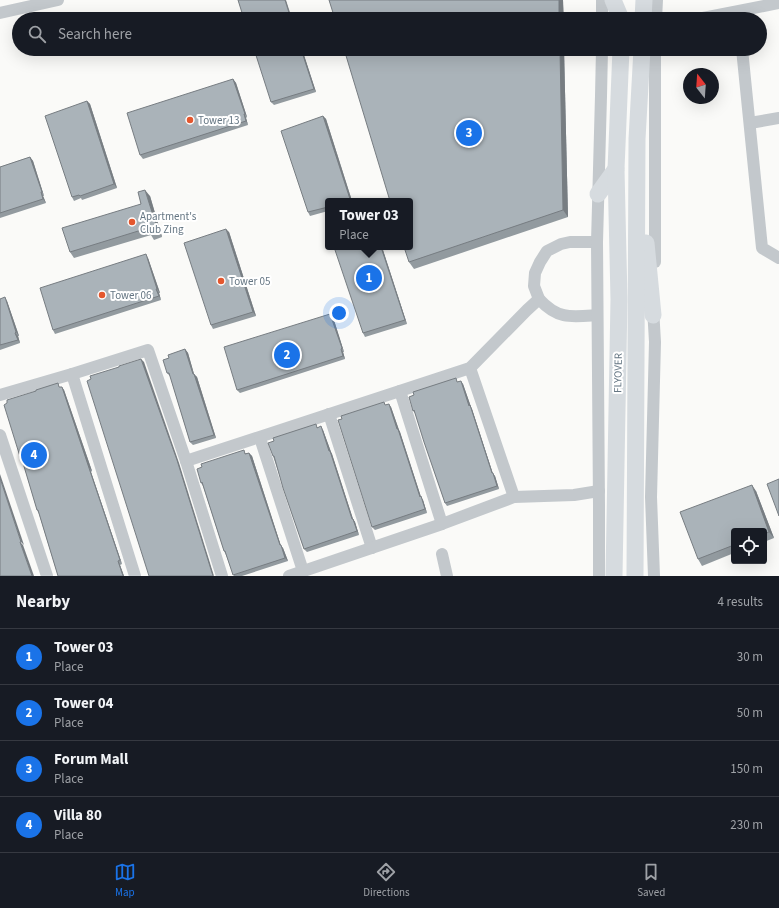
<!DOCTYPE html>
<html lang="en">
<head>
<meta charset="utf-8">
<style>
  body { margin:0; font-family:"Source Sans 3",sans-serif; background:#20242c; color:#f1f3f6 }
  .controls { position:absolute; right:12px; bottom:12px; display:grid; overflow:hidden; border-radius:4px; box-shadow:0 4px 16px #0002 }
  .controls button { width:36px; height:36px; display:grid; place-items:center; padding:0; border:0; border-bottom:1px solid #363941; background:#171b24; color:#f1f3f6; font:20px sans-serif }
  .compass { position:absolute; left:683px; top:68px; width:36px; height:36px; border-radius:50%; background:#171b24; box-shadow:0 4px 16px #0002; rotate:343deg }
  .you { position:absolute; left:339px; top:313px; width:14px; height:14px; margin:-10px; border:3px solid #fff; border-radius:50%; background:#1a73e8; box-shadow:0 0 0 6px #1a73e833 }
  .badge { display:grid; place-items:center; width:26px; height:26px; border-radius:50%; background:#1a73e8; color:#fff; font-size:13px; font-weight:700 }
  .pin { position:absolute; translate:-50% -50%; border:2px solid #fff; box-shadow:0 1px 4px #0006 }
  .popup { position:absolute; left:325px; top:198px; width:88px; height:52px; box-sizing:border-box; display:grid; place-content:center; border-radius:4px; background:#171b24; filter:drop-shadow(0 1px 3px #0005); font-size:13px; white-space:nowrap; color:#9ea1a6 }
  .popup b { font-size:15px; color:#f1f3f6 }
  .popup::after { content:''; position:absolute; left:50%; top:100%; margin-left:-8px; border:8px solid transparent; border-top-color:#171b24 }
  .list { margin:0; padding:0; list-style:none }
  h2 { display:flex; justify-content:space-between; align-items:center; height:52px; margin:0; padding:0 16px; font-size:17px }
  h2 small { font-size:13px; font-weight:400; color:#9ea1a6 }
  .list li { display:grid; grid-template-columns:26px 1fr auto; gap:12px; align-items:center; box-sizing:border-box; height:56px; padding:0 16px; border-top:1px solid #363941 }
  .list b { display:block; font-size:15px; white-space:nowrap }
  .list p { margin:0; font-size:13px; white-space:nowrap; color:#9ea1a6 }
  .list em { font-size:13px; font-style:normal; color:#9ea1a6 }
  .icon { flex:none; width:22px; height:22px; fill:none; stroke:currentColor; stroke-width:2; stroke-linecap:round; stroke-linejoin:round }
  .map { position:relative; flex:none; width:779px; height:576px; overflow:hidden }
  .search { position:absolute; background:#171b24; box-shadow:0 4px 16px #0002; left:12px; right:12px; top:12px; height:44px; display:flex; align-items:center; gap:10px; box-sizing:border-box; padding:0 14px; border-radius:22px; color:#9ea1a6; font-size:15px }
  .sheet { height:276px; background:#171b24 }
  nav { display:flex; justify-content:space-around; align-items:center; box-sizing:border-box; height:56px; border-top:1px solid #363941; background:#171b24; font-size:11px; color:#9ea1a6 }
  nav a { display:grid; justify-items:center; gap:2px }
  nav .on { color:#1a73e8 }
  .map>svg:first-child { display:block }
</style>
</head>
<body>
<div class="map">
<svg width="779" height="576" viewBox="0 0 779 576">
  <rect width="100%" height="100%" fill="#fafaf8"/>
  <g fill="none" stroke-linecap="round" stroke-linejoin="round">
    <!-- minor -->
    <g stroke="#c3c8cc" stroke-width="12">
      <path d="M0,13L58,0"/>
      <path d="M602,19V0"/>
      <path d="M656,19L657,0"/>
      <path d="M698,19L779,3"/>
      <path d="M742,49L762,248L779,258"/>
      <path d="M750,123L779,118"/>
      <path d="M655,262V49"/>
      <path d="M539,299L534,286L535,273L540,262L547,251L561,244L570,242H597"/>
      <path d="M653,308L655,342L651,497L654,576"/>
      <path d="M470,368L514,497"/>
      <path d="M72,374L135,576"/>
      <path d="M400,391L442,524"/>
      <path d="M0,395L72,374L148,350L186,461L470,368L527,310L539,299C558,320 572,317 597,315"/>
      <path d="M329,414L372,548"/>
      <path d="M0,435L47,576"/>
      <path d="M260,438L303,571"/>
      <path d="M186,461L222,576"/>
      <path d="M442,554L447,576"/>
      <path d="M289,576L442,524L514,497L574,495L599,491"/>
      <path d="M599,576V506L597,242L601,96L602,49"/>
    </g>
    <!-- highway -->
    <g stroke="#d6dbdf" stroke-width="17">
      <path d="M613,0L621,19"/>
      <path d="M643,19L644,0"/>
      <path d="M598,194L616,169"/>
      <path d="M646,243L653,315"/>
      <path d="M614,576L619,299L616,169L621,49"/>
      <path d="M635,576L637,139L642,49"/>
    </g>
  </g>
  <!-- wall -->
  <g fill="#929a9f">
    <path d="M302,49L316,92L274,105L271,102Z"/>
    <path d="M564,49L568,217L414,269L409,262Z"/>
    <path d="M233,79L236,83L247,117L246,118L248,125L143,159L140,155Z"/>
    <path d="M87,101L90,104L117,188L82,200L81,198L74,201L72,197Z"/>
    <path d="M323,116L326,119L352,201H328V211L310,216L308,212Z"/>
    <path d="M30,157L33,161L44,196H43L46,203L0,218V167Z"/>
    <path d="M150,196L162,237L154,240L151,235L74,258L70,252L141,204Z"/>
    <path d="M229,232L256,316L213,329L211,325Z"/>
    <path d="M382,247L407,324L365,337L363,333Z"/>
    <path d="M148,258L160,293H159L161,300L55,334L53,330Z"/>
    <path d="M0,299L7,301L19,336H18L20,343L0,350Z"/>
    <path d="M330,314L333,317L344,352H343L345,359L240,393L237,390Z"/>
    <path d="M185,349L188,353L194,374L197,377L216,438L193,445L190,442L170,376L167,373Z"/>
    <path d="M458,382L463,384L471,407L472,409L493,474L495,476L499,489L447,506L445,503L415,413L413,411Z"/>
    <path d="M61,387L64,390L92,471L91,472L122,564L120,565L124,576H58L39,514L37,510L24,466L22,463L7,403L36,391Z"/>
    <path d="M386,405L391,407L399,430L400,432L421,497L423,500L427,513L375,530L372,527Z"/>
    <path d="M318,427L323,430L331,452L332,454L353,519L355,522L359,535L307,552L304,549L273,456Z"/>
    <path d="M246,453H249L252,456L281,546L283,548L288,561L242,576H234L226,555L224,551L203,486L201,483Z"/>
    <path d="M756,491L774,538L764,542V531H734V553L702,566L698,559Z"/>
  </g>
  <!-- shaded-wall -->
  <g fill="#777d82">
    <path d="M285,0H286L292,19H291Z"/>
    <path d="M559,0H563L564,19H559Z"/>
    <path d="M301,49H302L316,92L314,89Z"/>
    <path d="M560,49H564L568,217L563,210Z"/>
    <path d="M233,79L236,83L247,117L245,114Z"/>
    <path d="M87,101L90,104L117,188L114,184Z"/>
    <path d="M244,114L246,118L248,125L246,121Z"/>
    <path d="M323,116L326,119L352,201L350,199Z"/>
    <path d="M30,157L33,161L44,196L42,192Z"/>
    <path d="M145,190L150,196L162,237L158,231Z"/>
    <path d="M41,192L43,196L46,203L43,199Z"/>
    <path d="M226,229L229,232L256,316L253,312Z"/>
    <path d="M381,247H382L407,324L405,320Z"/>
    <path d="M146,254L148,258L160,293L157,289Z"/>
    <path d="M156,289L159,293L161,300L159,296Z"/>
    <path d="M5,297L7,301L19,336L16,332Z"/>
    <path d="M330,314L333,317L344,352L342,348Z"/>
    <path d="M15,333L18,336L20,343L18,340Z"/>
    <path d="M185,349L188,353L194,374L197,377L216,438L214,435Z"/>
    <path d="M341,349L343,352L345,359L343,356Z"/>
    <path d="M141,359L144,362L179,463L214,576L212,575Z"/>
    <path d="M461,381L463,384L471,407L472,409L493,474L495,476L499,489L497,486L492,473Z"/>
    <path d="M62,387L64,390L92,471L89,468Z"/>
    <path d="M389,404L391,407L399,430L400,432L421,497L423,500L427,513L425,509L420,497Z"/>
    <path d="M321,426L323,430L331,452L332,454L353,519L355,522L359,535L357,531L352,519Z"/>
    <path d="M249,453L252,456L281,546L283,548L288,561L285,558L280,545Z"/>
    <path d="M89,468L91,472L122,564L120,560Z"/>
    <path d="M0,474L24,545L21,542L0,478Z"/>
    <path d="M752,485L756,491L774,538L769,532Z"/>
    <path d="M20,542L23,545L34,576H32Z"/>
    <path d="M118,561L120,565L124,576H123Z"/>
  </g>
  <!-- building -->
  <g fill="#aab3b9" stroke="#777d82">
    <path d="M238,0H285L291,19H244Z"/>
    <path d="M329,0H559V19H335Z"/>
    <path d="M254,49H301L314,89L271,102Z"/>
    <path d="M344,49H560L563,210L409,262L404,247H410V201H390Z"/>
    <path d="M233,79L245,114H244L246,121L140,155L127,113Z"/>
    <path d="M87,101L114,184L80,196L79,195L72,197L45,116Z"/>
    <path d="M323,116L350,199L345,201H328V207L308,212L281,131Z"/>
    <path d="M30,157L42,192H41L43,199L0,213V167Z"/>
    <path d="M145,190L158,231L150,233L148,228L70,252L62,228L141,204L138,192Z"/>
    <path d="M226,229L253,312L211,325L184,243Z"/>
    <path d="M334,247H381L405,320L363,333Z"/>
    <path d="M146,254L157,289H156L159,296L53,330L40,288Z"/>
    <path d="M5,297L16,332L15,333L18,340L0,345V299Z"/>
    <path d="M330,314L342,348L341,349L343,356L237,390L224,347Z"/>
    <path d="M185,349L193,374H194L214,435L190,442L169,373H167L163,360L169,358L168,355Z"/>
    <path d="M141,359L177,460L213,576H149L87,381L91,379L90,376L119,367V366Z"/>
    <path d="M456,378L457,382L461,381L469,406L470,405L492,473H493L497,486L445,503L424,442L414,410L413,411L409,397L414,395L413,392Z"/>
    <path d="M58,383L59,387H62L89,468L120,560L118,561L123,576H58L38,510H37L23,463H22L4,405L7,403V400L36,391V390Z"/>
    <path d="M384,402L385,405L389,404L397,429H398L420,497L421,496L425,509L372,527L338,420L342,419L341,416Z"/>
    <path d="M316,424L317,428L321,426L329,451H330L352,519H353L357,531L304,549L283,488L274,456H273L268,443L274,441L273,438Z"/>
    <path d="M244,450L245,454L249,453L280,545H281L285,558L233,575L225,551H224L202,482L201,483L197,469L202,467L201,464Z"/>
    <path d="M0,478L21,542H20L32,576H0Z"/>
    <path d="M779,479V516L767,484Z"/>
    <path d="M752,485L769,532L764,534V531H734V545L698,559L680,512Z"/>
  </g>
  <!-- markers -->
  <g fill="#e4572e" stroke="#fff" stroke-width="1.5">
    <circle cx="190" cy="120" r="4"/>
    <circle cx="132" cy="222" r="4"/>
    <circle cx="221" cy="281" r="4"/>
    <circle cx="102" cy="295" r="4"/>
  </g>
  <g text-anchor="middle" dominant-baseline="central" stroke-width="4" stroke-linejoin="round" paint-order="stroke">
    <!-- poi labels -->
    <g font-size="11" fill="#657683" stroke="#fff" text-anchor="start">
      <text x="198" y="120">Tower 13</text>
      <text x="140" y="216">Apartment's<tspan x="140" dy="13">Club Zing</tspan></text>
      <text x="229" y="281">Tower 05</text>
      <text x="110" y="295">Tower 06</text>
    </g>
    <!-- street labels -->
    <g font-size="11" fill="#657683" stroke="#fff">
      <text transform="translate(618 373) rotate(-89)">FLYOVER</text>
    </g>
  </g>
</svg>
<div class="controls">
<button><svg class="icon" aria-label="locate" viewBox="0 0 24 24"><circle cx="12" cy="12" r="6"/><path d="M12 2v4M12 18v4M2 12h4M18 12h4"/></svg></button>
</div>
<svg class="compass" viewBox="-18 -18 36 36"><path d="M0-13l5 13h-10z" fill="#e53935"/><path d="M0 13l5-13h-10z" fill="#9ea1a6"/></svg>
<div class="you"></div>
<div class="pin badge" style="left:369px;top:278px">1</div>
<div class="popup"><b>Tower 03</b>Place</div>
<div class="pin badge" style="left:287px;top:355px">2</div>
<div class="pin badge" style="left:469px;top:133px">3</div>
<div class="pin badge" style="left:34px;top:455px">4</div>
<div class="search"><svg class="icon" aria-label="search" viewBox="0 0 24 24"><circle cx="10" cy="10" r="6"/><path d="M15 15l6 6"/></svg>Search here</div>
</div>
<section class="sheet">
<h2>Nearby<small>4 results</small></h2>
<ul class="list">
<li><span class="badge">1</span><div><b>Tower 03</b><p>Place</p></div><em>30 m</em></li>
<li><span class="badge">2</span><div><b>Tower 04</b><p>Place</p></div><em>50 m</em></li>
<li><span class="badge">3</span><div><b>Forum Mall</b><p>Place</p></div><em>150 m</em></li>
<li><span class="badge">4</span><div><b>Villa 80</b><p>Place</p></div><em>230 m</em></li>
</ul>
</section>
<nav>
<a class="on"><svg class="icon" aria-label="map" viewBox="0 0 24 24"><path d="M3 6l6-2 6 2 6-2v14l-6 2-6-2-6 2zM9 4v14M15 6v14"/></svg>Map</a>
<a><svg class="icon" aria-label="directions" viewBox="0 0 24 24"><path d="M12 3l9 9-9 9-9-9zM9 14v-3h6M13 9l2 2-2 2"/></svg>Directions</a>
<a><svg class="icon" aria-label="saved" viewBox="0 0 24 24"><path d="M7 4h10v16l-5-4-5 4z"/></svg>Saved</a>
</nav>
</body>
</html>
